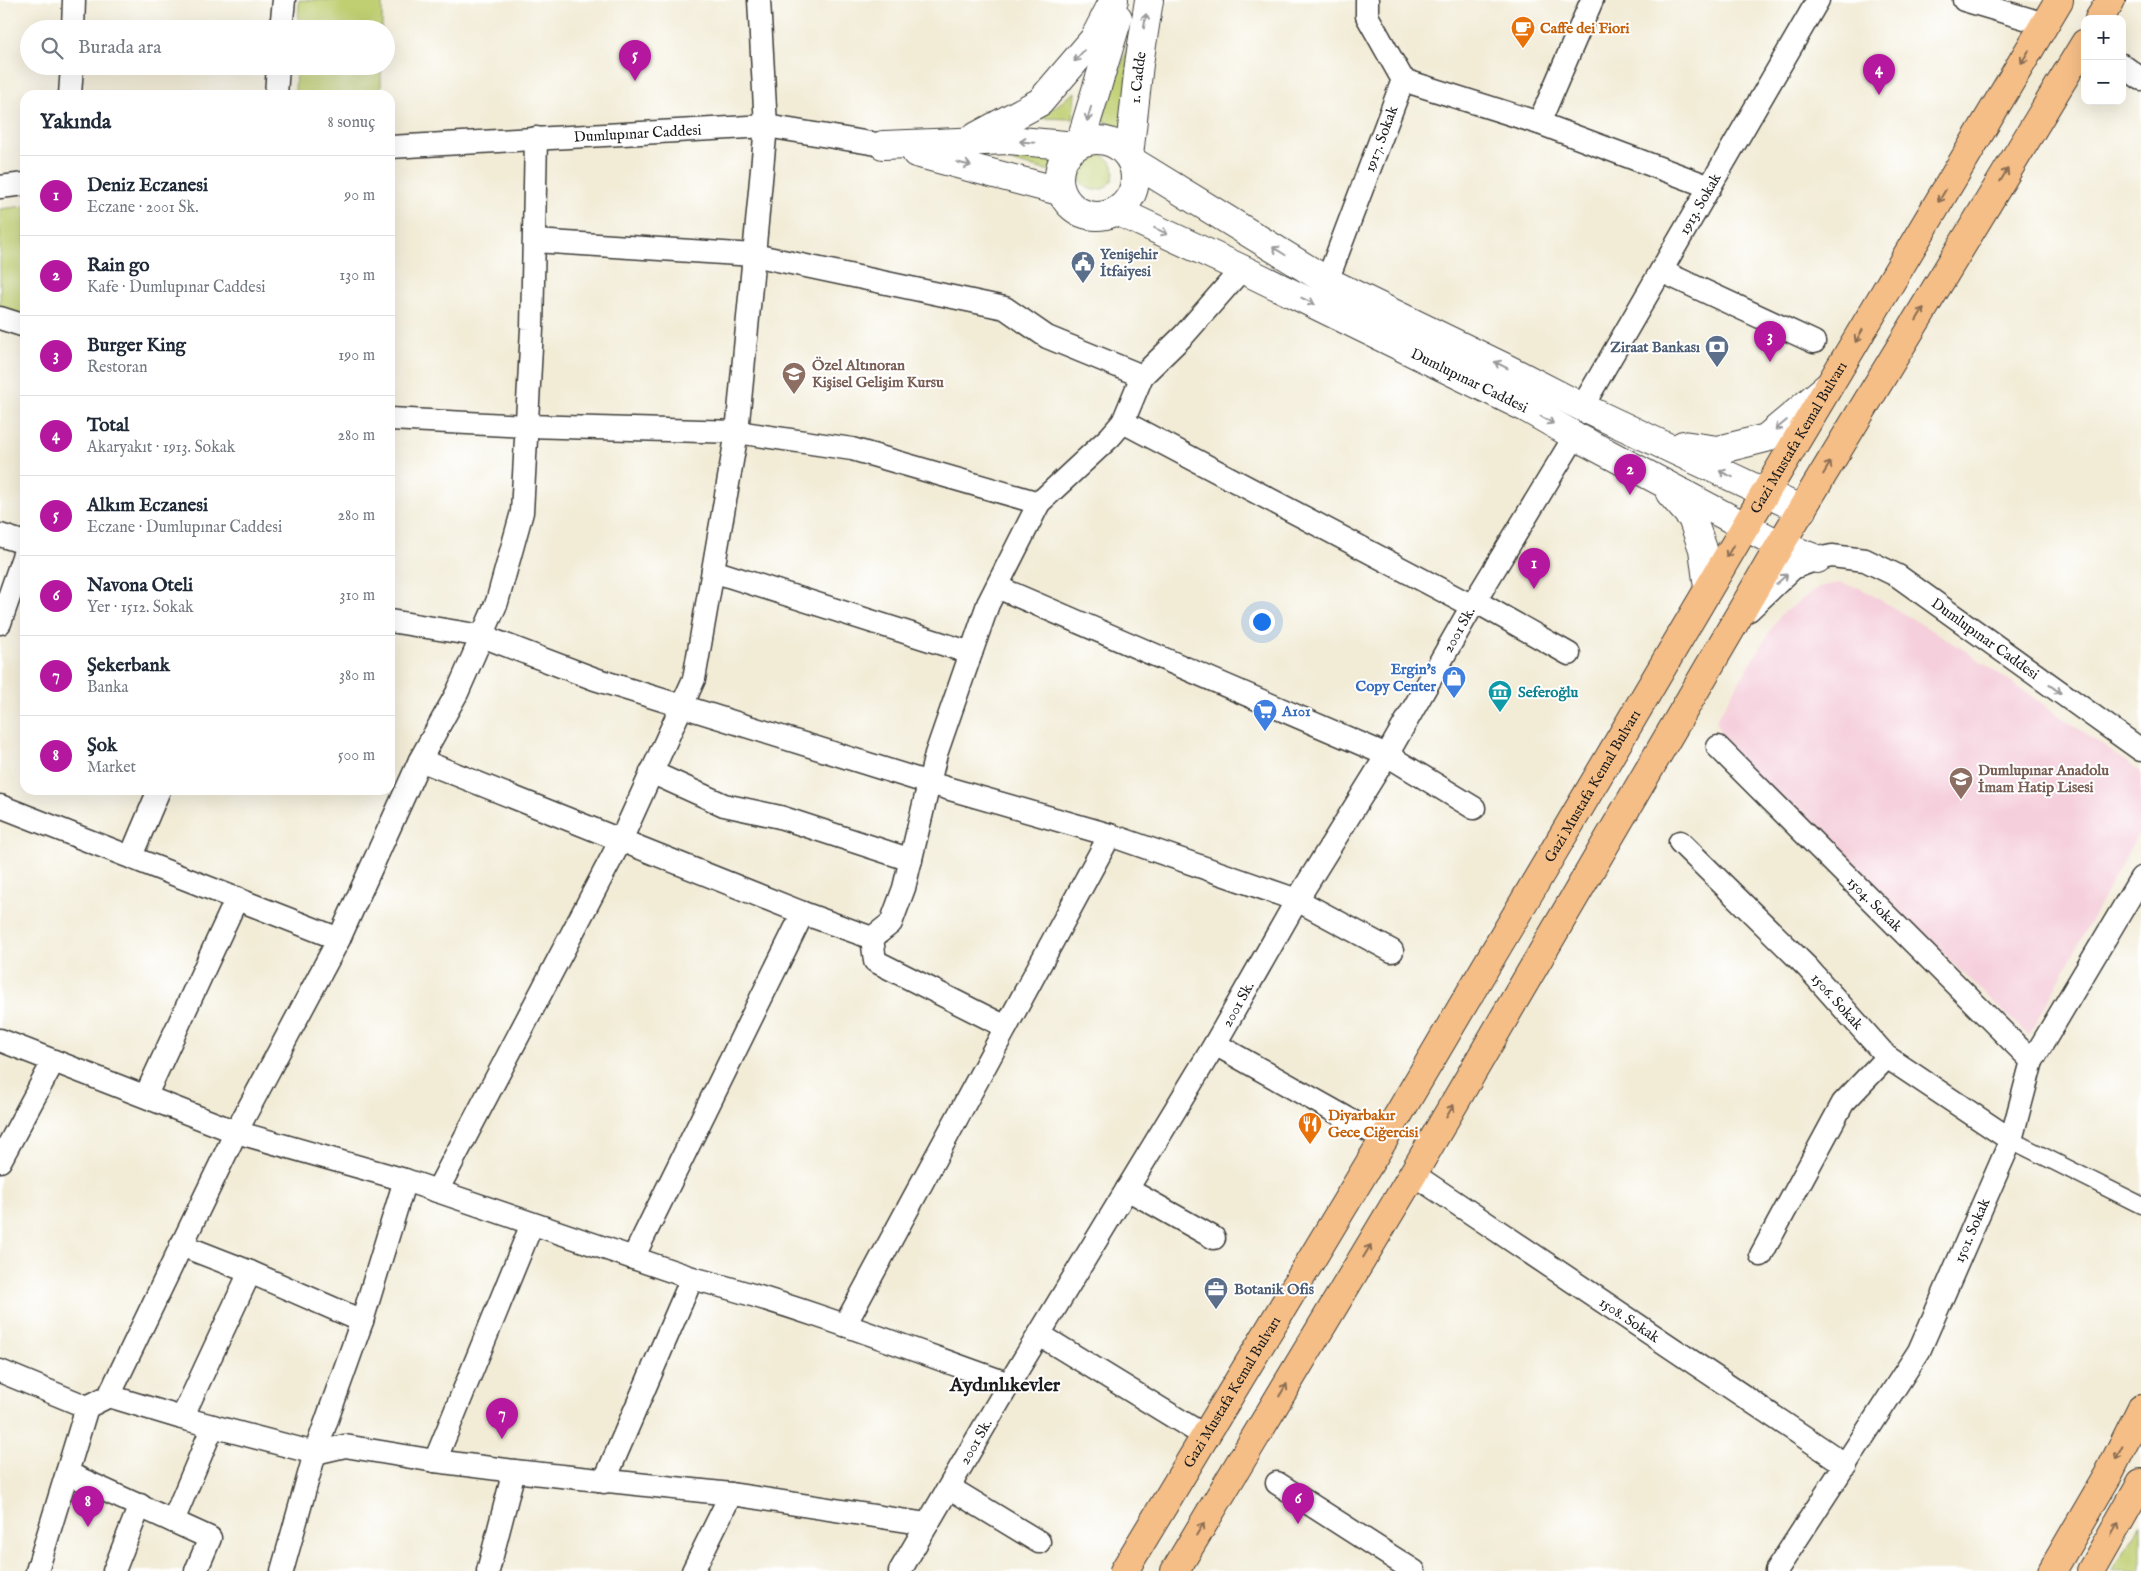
<!DOCTYPE html>
<html lang="tr">
<head>
<meta charset="utf-8">
<style>
  body { margin:0; font-family:"IM FELL English",serif; background:#f6f6f7; color:#1f2937 }
  .controls { position:absolute; right:15px; top:15px; display:grid; overflow:hidden; border-radius:10px; box-shadow:0 5px 20px #0002 }
  .controls button { width:45px; height:45px; display:grid; place-items:center; padding:0; border:0; border-bottom:1px solid #e0e1e3; background:#fff; color:#1f2937; font:25px sans-serif }
  .you { position:absolute; left:1261px; top:621px; width:18px; height:18px; margin:-12px; border:4px solid #fff; border-radius:50%; background:#1a73e8; box-shadow:0 0 0 8px #1a73e833 }
  .badge { display:grid; place-items:center; width:32px; height:32px; border-radius:50%; background:#b5179e; color:#fff; font-size:16px; font-weight:700 }
  .pin { position:absolute; translate:-50% -41px; filter:drop-shadow(0 1px 2px #0008) }
  .pin::after { content:''; position:absolute; top:26px; width:18px; height:15px; background:inherit; clip-path:polygon(0 0,100% 0,50% 100%) }
  .list { margin:0; padding:0; list-style:none }
  h2 { display:flex; justify-content:space-between; align-items:center; height:65px; margin:0; padding:0 20px; font-size:21px }
  h2 small { font-size:16px; font-weight:400; color:#747a83 }
  .list li { display:grid; grid-template-columns:32px 1fr auto; gap:15px; align-items:center; box-sizing:border-box; height:80px; padding:0 20px; border-top:1px solid #e0e1e3 }
  .list b { display:block; font-size:19px; white-space:nowrap }
  .list p { margin:0; font-size:16px; white-space:nowrap; color:#747a83 }
  .list em { font-size:16px; font-style:normal; color:#747a83 }
  .icon { flex:none; width:28px; height:28px; fill:none; stroke:currentColor; stroke-width:2; stroke-linecap:round; stroke-linejoin:round }
  .map { position:relative; flex:none; width:2141px; height:1571px; overflow:hidden }
  .search { position:absolute; background:#fff; box-shadow:0 5px 20px #0002; left:20px; top:20px; width:375px; height:55px; display:flex; align-items:center; gap:12px; box-sizing:border-box; padding:0 18px; border-radius:28px; color:#747a83; font-size:19px }
  .panel { position:absolute; background:#fff; box-shadow:0 5px 20px #0002; left:20px; top:90px; width:375px; height:705px; border-radius:15px }
  .map>svg:first-child { display:block }
</style>
</head>
<body>
<div class="map">
<svg width="2141" height="1571" viewBox="0 0 2141 1571">
  <rect width="100%" height="100%" fill="#fff"/>
  <filter id="ink" filterUnits="userSpaceOnUse"><feTurbulence type="fractalNoise" baseFrequency=".02" numOctaves="2"/><feDisplacementMap in="SourceGraphic" scale="10" xChannelSelector="R" yChannelSelector="G"/><feConvolveMatrix kernelMatrix="1 2 1 2 8 2 1 2 1" color-interpolation-filters="sRGB"/></filter>
  <filter id="wash" filterUnits="userSpaceOnUse"><feTurbulence type="fractalNoise" baseFrequency=".0096" numOctaves="4" result="noise"/><feDisplacementMap in="SourceGraphic" scale="20" xChannelSelector="R" yChannelSelector="G"/><feGaussianBlur stdDeviation="1.12" result="paint"/><feColorMatrix in="noise" values="0 0 0 0 0 0 0 0 0 0 0 0 0 0 0 0 0 1.4 0 .05"/><feComposite in="paint" operator="in"/></filter>
  <g filter="url(#wash)">
    <rect width="100%" height="100%" fill="#f2ecd7"/>
    <!-- built -->
    <path fill="#f5cfdb" d="M1838,583L1860,588L1960,647L2141,772V828L2029,1036L1725,746L1716,720L1780,615L1819,587Z"/>
    <!-- green -->
    <g fill="#bfcf71" stroke="#6e7646">
      <path d="M299,0H382V29H298Z"/>
      <path d="M1136,24L1128,132L1102,120Z"/>
      <path d="M296,66H381V95H295Z"/>
      <path d="M1075,92L1073,119L1040,118Z"/>
      <path d="M1058,146L1054,172L961,149Z"/>
      <circle cx="1096" cy="172" r="18"/>
      <path d="M25,206V318L0,311V209Z"/>
      <path d="M2141,1524V1571H2111Z"/>
    </g>
  </g>
  <g filter="url(#ink)">
    <g fill="none" stroke-linecap="round" stroke-linejoin="round">
      <defs>
        <path id="pedestrian" d="M2011,1140L2141,1205"/>
        <g id="minor">
          <path d="M1964,0L2045,24"/>
          <path d="M73,29L74,0"/>
          <path d="M281,29L284,0"/>
          <path d="M2122,65L2141,79"/>
          <path d="M1403,80L1539,123L1710,187"/>
          <path d="M70,95L72,66"/>
          <path d="M276,95L278,66"/>
          <path d="M1539,123L1592,0"/>
          <path id="s1" d="M390,147L766,126L883,145"/>
          <path d="M0,187L25,184"/>
          <path d="M535,241L754,255L1005,308L1047,337L1142,376"/>
          <path d="M1661,271L1814,342"/>
          <path id="s2" d="M1327,281L1403,80L1367,16V0"/>
          <path d="M0,318L25,326"/>
          <path id="s3" d="M1582,407L1818,0"/>
          <path d="M390,419L527,426L737,432L852,449L1039,503"/>
          <path d="M1123,422L1472,606"/>
          <path d="M0,535L25,543"/>
          <path d="M713,571L971,653"/>
          <path d="M997,587L1387,755L1474,808"/>
          <path d="M1475,601L1569,654"/>
          <path id="s4" d="M1749,610L1793,568L1817,559L1832,556L1865,560L1898,576L2141,750"/>
          <path d="M390,621L482,636L595,679L929,783L1110,835L1297,900L1392,951"/>
          <path d="M0,623L25,551"/>
          <path id="s5" d="M1718,747L2032,1061"/>
          <path d="M420,760L803,913L872,938L891,923L904,888L936,754L988,604L1039,503L1110,437L1123,422L1142,376L1184,335L1242,269"/>
          <path d="M651,772L724,805L780,817L911,860"/>
          <path d="M0,806L339,939"/>
          <path id="s6" d="M1680,842L1807,967L1887,1057L2011,1140"/>
          <path d="M131,856L159,790"/>
          <path d="M872,938L875,961L1006,1027"/>
          <path d="M0,1040L236,1132L405,1180L692,1278C800,1306 905,1347 1009,1384"/>
          <path d="M1215,1044L1384,1139"/>
          <path d="M146,1095L237,898"/>
          <path d="M0,1161L53,1062"/>
          <path id="s7" d="M1413,1174L1846,1465"/>
          <path d="M1127,1189L1214,1238"/>
          <path d="M437,1191L621,840L694,679L737,432L754,255L766,126L759,0"/>
          <path d="M181,1245L250,1272L362,1321"/>
          <path d="M1761,1255L1843,1103L1887,1057"/>
          <path d="M633,1258L803,913"/>
          <path d="M845,1325L1110,835"/>
          <path d="M1040,1335L1205,1436"/>
          <path d="M0,1371L87,1407"/>
          <path d="M109,1396L182,1418L315,1453L345,1446L435,1461L514,1471L731,1494L927,1524"/>
          <path d="M182,1418L250,1272"/>
          <path d="M435,1461L532,1224"/>
          <path d="M67,1473L210,1538L196,1571"/>
          <path d="M604,1482L692,1278"/>
          <path d="M1277,1483L1414,1571"/>
          <path d="M950,1488L1039,1542"/>
          <path d="M173,1521L213,1426"/>
          <path d="M37,1571L87,1407L109,1396L236,1132L339,939L420,760L457,693L497,602L522,512L532,329L536,138"/>
          <path d="M114,1571L140,1505"/>
          <path d="M282,1571L315,1453L362,1321L405,1180"/>
          <path d="M488,1571L514,1471"/>
          <path d="M693,1571L731,1494"/>
          <path id="s8" d="M900,1571L1009,1384L1215,1044L1297,900L1387,755L1472,606L1575,436"/>
          <path id="s9" d="M1776,1571L1919,1351L2011,1140L2032,1061L2141,878"/>
        </g>
        <g id="tertiary">
          <circle cx="1097" cy="178" r="38"/>
          <path d="M966,142L1040,102L1094,39L1114,0"/>
          <path d="M1080,143L1118,18"/>
          <path d="M883,145L1009,140L1076,146"/>
          <path d="M916,153L1059,191"/>
          <path id="s10" d="M1129,156L1139,64L1149,0"/>
          <path d="M1132,161L1327,281L1502,366L1582,407L1802,510"/>
          <path id="s11" d="M1117,211L1242,269L1528,409L1575,436L1780,545L1817,559"/>
          <path d="M1683,445L1718,450L1766,438L1827,387"/>
          <path d="M1670,493L1692,518L1703,549L1708,588"/>
        </g>
        <g id="primary">
          <path d="M2052,1571L2108,1475L2141,1409"/>
          <path d="M2091,1571L2141,1483"/>
        </g>
        <g id="trunk">
          <path d="M2099,19L2111,0"/>
          <path id="s12" d="M1124,1571L1384,1139L1745,527L2059,0"/>
          <path d="M1175,1571L1413,1174L1780,545L2085,43"/>
        </g>
      </defs>
      <!-- pedestrian casing -->
      <use href="#pedestrian" stroke="#3c3b38" stroke-width="19"/>
      <!-- minor casing -->
      <use href="#minor" stroke="#3c3b38" stroke-width="25"/>
      <!-- tertiary casing -->
      <use href="#tertiary" stroke="#3c3b38" stroke-width="30"/>
      <!-- primary casing -->
      <use href="#primary" stroke="#3c3b38" stroke-width="30"/>
      <!-- trunk casing -->
      <use href="#trunk" stroke="#3c3b38" stroke-width="30"/>
      <!-- pedestrian -->
      <use href="#pedestrian" stroke="#fff" stroke-width="16"/>
      <!-- minor -->
      <use href="#minor" stroke="#fff" stroke-width="22"/>
      <!-- tertiary -->
      <use href="#tertiary" stroke="#fff" stroke-width="28"/>
      <!-- primary -->
      <use href="#primary" stroke="#f6be87" stroke-width="28"/>
      <!-- trunk -->
      <use href="#trunk" stroke="#f6be87" stroke-width="28"/>
    </g>
    <!-- one-way arrows -->
    <defs><path id="oneway-shaft" d="M-6 0H5M1.5-3L5.5 0L1.5 3" fill="none" stroke-width="1.6" stroke-linecap="round" stroke-linejoin="round" transform="scale(1.25)"/></defs>
    <g stroke="#999">
      <use href="#oneway-shaft" transform="translate(1145 21) rotate(-81)"/>
      <use href="#oneway-shaft" transform="translate(1079 56) rotate(131)"/>
      <use href="#oneway-shaft" transform="translate(1089 114) rotate(106)"/>
      <use href="#oneway-shaft" transform="translate(1027 142) rotate(-175)"/>
      <use href="#oneway-shaft" transform="translate(964 164) rotate(14)"/>
      <use href="#oneway-shaft" transform="translate(1161 231) rotate(25)"/>
      <use href="#oneway-shaft" transform="translate(1279 251) rotate(-148)"/>
      <use href="#oneway-shaft" transform="translate(1308 301) rotate(26)"/>
      <use href="#oneway-shaft" transform="translate(1501 365) rotate(-154)"/>
      <use href="#oneway-shaft" transform="translate(1547 420) rotate(30)"/>
      <use href="#oneway-shaft" transform="translate(1781 425) rotate(140)"/>
      <use href="#oneway-shaft" transform="translate(1726 474) rotate(-155)"/>
      <use href="#oneway-shaft" transform="translate(1782 579) rotate(-42)"/>
      <use href="#oneway-shaft" transform="translate(2055 689) rotate(36)"/>
    </g>
    <g stroke="#896d52">
      <use href="#oneway-shaft" transform="translate(2025 57) rotate(121)"/>
      <use href="#oneway-shaft" transform="translate(2004 175) rotate(-59)"/>
      <use href="#oneway-shaft" transform="translate(1942 196) rotate(121)"/>
      <use href="#oneway-shaft" transform="translate(1920 314) rotate(-59)"/>
      <use href="#oneway-shaft" transform="translate(1859 336) rotate(120)"/>
      <use href="#oneway-shaft" transform="translate(1827 468) rotate(-59)"/>
      <use href="#oneway-shaft" transform="translate(1730 551) rotate(121)"/>
      <use href="#oneway-shaft" transform="translate(1450 1111) rotate(-60)"/>
      <use href="#oneway-shaft" transform="translate(1367 1251) rotate(-59)"/>
      <use href="#oneway-shaft" transform="translate(1283 1390) rotate(-59)"/>
      <use href="#oneway-shaft" transform="translate(2119 1453) rotate(117)"/>
      <use href="#oneway-shaft" transform="translate(1200 1529) rotate(-59)"/>
      <use href="#oneway-shaft" transform="translate(2115 1529) rotate(-60)"/>
    </g>
  </g>
  <!-- icons -->
  <defs>
    <symbol id="cafe-pin" viewBox="-11 -11 22 30"><path d="M0 17L-7.5 6A9.5 9.5 0 1 1 7.5 6Z" fill="#e8710a" stroke="#fff"/><path d="M-5.5-4.5H6V0H3Q3 3.5 0 3.5H-2.5Q-5.5 3.5-5.5 0ZM3-3.2v2h1.7v-2ZM-6 4.5H4V6H-6Z" fill="#fff"/></symbol>
    <symbol id="civic-pin" viewBox="-11 -11 22 30"><path d="M0 17L-7.5 6A9.5 9.5 0 1 1 7.5 6Z" fill="#5c6f8a" stroke="#fff"/><path d="M-.6-6.5H3V-4.5H.6V-3L4-1V1h2V6H-6V1h2V-1L-.6-3ZM-1.2 2.5V6h2.4V2.5Z" fill="#fff"/></symbol>
    <symbol id="bank-pin" viewBox="-11 -11 22 30"><path d="M0 17L-7.5 6A9.5 9.5 0 1 1 7.5 6Z" fill="#5c6f8a" stroke="#fff"/><path d="M-6-4H6V4H-6ZM0-2.3a2.3 2.3 0 1 0 0 4.6a2.3 2.3 0 1 0 0-4.6Z" fill="#fff"/></symbol>
    <symbol id="school-pin" viewBox="-11 -11 22 30"><path d="M0 17L-7.5 6A9.5 9.5 0 1 1 7.5 6Z" fill="#8d6e63" stroke="#fff"/><path d="M0-5L7-2L0 1L-7-2ZM-4 1L0 2.5L4 1V4Q0 6-4 4Z" fill="#fff"/></symbol>
    <symbol id="shop-pin" viewBox="-11 -11 22 30"><path d="M0 17L-7.5 6A9.5 9.5 0 1 1 7.5 6Z" fill="#3f7fe0" stroke="#fff"/><path d="M-5-2.5h2.3a2.7 3.5 0 0 1 5.4 0H5L5.5 6h-11ZM-1.5-2.5h3a1.5 2.3 0 0 0-3 0Z" fill="#fff"/></symbol>
    <symbol id="museum-pin" viewBox="-11 -11 22 30"><path d="M0 17L-7.5 6A9.5 9.5 0 1 1 7.5 6Z" fill="#0f9aa8" stroke="#fff"/><path d="M0-6L6-3V-2H-6V-3ZM-5-1h2V3h-2ZM-1-1h2V3h-2ZM3-1h2V3H3ZM-6 4H6V6H-6Z" fill="#fff"/></symbol>
    <symbol id="supermarket-pin" viewBox="-11 -11 22 30"><path d="M0 17L-7.5 6A9.5 9.5 0 1 1 7.5 6Z" fill="#3f7fe0" stroke="#fff"/><path d="M-6-5.5h2.5l.6 2H6L4.5 2H-2.5L-4.4-4H-6ZM-1.5 3.2a1.3 1.3 0 1 0 .1 0ZM3 3.2a1.3 1.3 0 1 0 .1 0Z" fill="#fff"/></symbol>
    <symbol id="restaurant-pin" viewBox="-11 -11 22 30"><path d="M0 17L-7.5 6A9.5 9.5 0 1 1 7.5 6Z" fill="#e8710a" stroke="#fff"/><path d="M-5-6h1v4h1v-4h1v4h1v-4h1v5L-1.5 .5V6h-2V.5L-5-1ZM5-6V6H3V1.5H1.5Q1.5-4 5-6Z" fill="#fff"/></symbol>
    <symbol id="office-pin" viewBox="-11 -11 22 30"><path d="M0 17L-7.5 6A9.5 9.5 0 1 1 7.5 6Z" fill="#5c6f8a" stroke="#fff"/><path d="M-6-3h4V-5.5h4V-3h4V5H-6ZM-1-4.5V-3h2v-1.5ZM-6 0V1H6V0Z" fill="#fff"/></symbol>
  </defs>
  <g fill-rule="evenodd">
    <use href="#cafe-pin" x="1509" y="14" width="28" height="38"/>
    <use href="#civic-pin" x="1069" y="249" width="28" height="38"/>
    <use href="#bank-pin" x="1703" y="333" width="28" height="38"/>
    <use href="#school-pin" x="780" y="360" width="28" height="38"/>
    <use href="#shop-pin" x="1440" y="664" width="28" height="38"/>
    <use href="#museum-pin" x="1486" y="678" width="28" height="38"/>
    <use href="#supermarket-pin" x="1251" y="697" width="28" height="38"/>
    <use href="#school-pin" x="1947" y="765" width="28" height="38"/>
    <use href="#restaurant-pin" x="1296" y="1110" width="28" height="38"/>
    <use href="#office-pin" x="1202" y="1275" width="28" height="38"/>
  </g>
  <g text-anchor="middle" dominant-baseline="central" stroke-width="4" stroke-linejoin="round" paint-order="stroke">
    <!-- food labels -->
    <g font-size="15" font-weight="bold" fill="#c56008" stroke="#fff" text-anchor="start">
      <text x="1540" y="28">Caffe dei Fiori</text>
      <text x="1328" y="1115">Diyarbakır<tspan x="1328" dy="17">Gece Ciğercisi</tspan></text>
    </g>
    <!-- street labels -->
    <g font-size="15" fill="#1c1c1c" stroke="#fff">
      <text stroke="none"><textPath href="#s10" startOffset="79">1. Cadde</textPath></text>
      <text stroke="none"><textPath href="#s1" startOffset="248">Dumlupınar Caddesi</textPath></text>
      <text stroke="none"><textPath href="#s2" startOffset="152">1917. Sokak</textPath></text>
      <text stroke="none"><textPath href="#s3" startOffset="235">1913. Sokak</textPath></text>
      <text stroke="none"><textPath href="#s11" startOffset="391">Dumlupınar Caddesi</textPath></text>
      <text stroke="none"><textPath href="#s12" startOffset="1319">Gazi Mustafa Kemal Bulvarı</textPath></text>
      <text stroke="none"><textPath href="#s8" startOffset="1095">2001 Sk.</textPath></text>
      <text stroke="none"><textPath href="#s4" startOffset="279">Dumlupınar Caddesi</textPath></text>
      <text stroke="none"><textPath href="#s12" startOffset="914">Gazi Mustafa Kemal Bulvarı</textPath></text>
      <text stroke="none"><textPath href="#s5" startOffset="222">1504. Sokak</textPath></text>
      <text stroke="none"><textPath href="#s6" startOffset="224">1506. Sokak</textPath></text>
      <text stroke="none"><textPath href="#s8" startOffset="660">2001 Sk.</textPath></text>
      <text stroke="none"><textPath href="#s9" startOffset="394">1501. Sokak</textPath></text>
      <text stroke="none"><textPath href="#s7" startOffset="261">1508. Sokak</textPath></text>
      <text stroke="none"><textPath href="#s12" startOffset="209">Gazi Mustafa Kemal Bulvarı</textPath></text>
      <text stroke="none"><textPath href="#s8" startOffset="150">2001 Sk.</textPath></text>
    </g>
    <!-- service labels -->
    <g font-size="15" font-weight="bold" fill="#4e5e75" stroke="#fff" text-anchor="start">
      <text x="1100" y="254">Yenişehir<tspan x="1100" dy="17">İtfaiyesi</tspan></text>
      <text x="1700" y="347" text-anchor="end">Ziraat Bankası</text>
      <text x="1234" y="1289">Botanik Ofis</text>
    </g>
    <!-- education labels -->
    <g font-size="15" font-weight="bold" fill="#785e54" stroke="#fff" text-anchor="start">
      <text x="812" y="365">Özel Altınoran<tspan x="812" dy="17">Kişisel Gelişim Kursu</tspan></text>
      <text x="1978" y="770">Dumlupınar Anadolu<tspan x="1978" dy="17">İmam Hatip Lisesi</tspan></text>
    </g>
    <!-- shop labels -->
    <g font-size="15" font-weight="bold" fill="#366cbe" stroke="#fff" text-anchor="end">
      <text x="1436" y="669">Ergin's<tspan x="1436" dy="17">Copy Center</tspan></text>
      <text x="1282" y="711" text-anchor="start">A101</text>
    </g>
    <!-- culture labels -->
    <g font-size="15" font-weight="bold" fill="#0d838f" stroke="#fff" text-anchor="start">
      <text x="1518" y="692">Seferoğlu</text>
    </g>
    <!-- district labels -->
    <g font-size="20" font-weight="bold" fill="#1c1c1c" stroke="#fff">
      <text x="1005" y="1385">Aydınlıkevler</text>
    </g>
  </g>
</svg>
<div class="controls">
<button>+</button>
<button>−</button>
</div>
<div class="you"></div>
<div class="pin badge" style="left:1534px;top:589px">1</div>
<div class="pin badge" style="left:1630px;top:495px">2</div>
<div class="pin badge" style="left:1770px;top:362px">3</div>
<div class="pin badge" style="left:1879px;top:95px">4</div>
<div class="pin badge" style="left:635px;top:81px">5</div>
<div class="pin badge" style="left:1298px;top:1524px">6</div>
<div class="pin badge" style="left:502px;top:1439px">7</div>
<div class="pin badge" style="left:88px;top:1527px">8</div>
<div class="search"><svg class="icon" aria-label="search" viewBox="0 0 24 24"><circle cx="10" cy="10" r="6"/><path d="M15 15l6 6"/></svg>Burada ara</div>
<section class="panel">
<h2>Yakında<small>8 sonuç</small></h2>
<ul class="list">
<li><span class="badge">1</span><div><b>Deniz Eczanesi</b><p>Eczane · 2001 Sk.</p></div><em>90 m</em></li>
<li><span class="badge">2</span><div><b>Rain go</b><p>Kafe · Dumlupınar Caddesi</p></div><em>130 m</em></li>
<li><span class="badge">3</span><div><b>Burger King</b><p>Restoran</p></div><em>190 m</em></li>
<li><span class="badge">4</span><div><b>Total</b><p>Akaryakıt · 1913. Sokak</p></div><em>280 m</em></li>
<li><span class="badge">5</span><div><b>Alkım Eczanesi</b><p>Eczane · Dumlupınar Caddesi</p></div><em>280 m</em></li>
<li><span class="badge">6</span><div><b>Navona Oteli</b><p>Yer · 1512. Sokak</p></div><em>310 m</em></li>
<li><span class="badge">7</span><div><b>Şekerbank</b><p>Banka</p></div><em>380 m</em></li>
<li><span class="badge">8</span><div><b>Şok</b><p>Market</p></div><em>500 m</em></li>
</ul>
</section>
</div>
</body>
</html>
